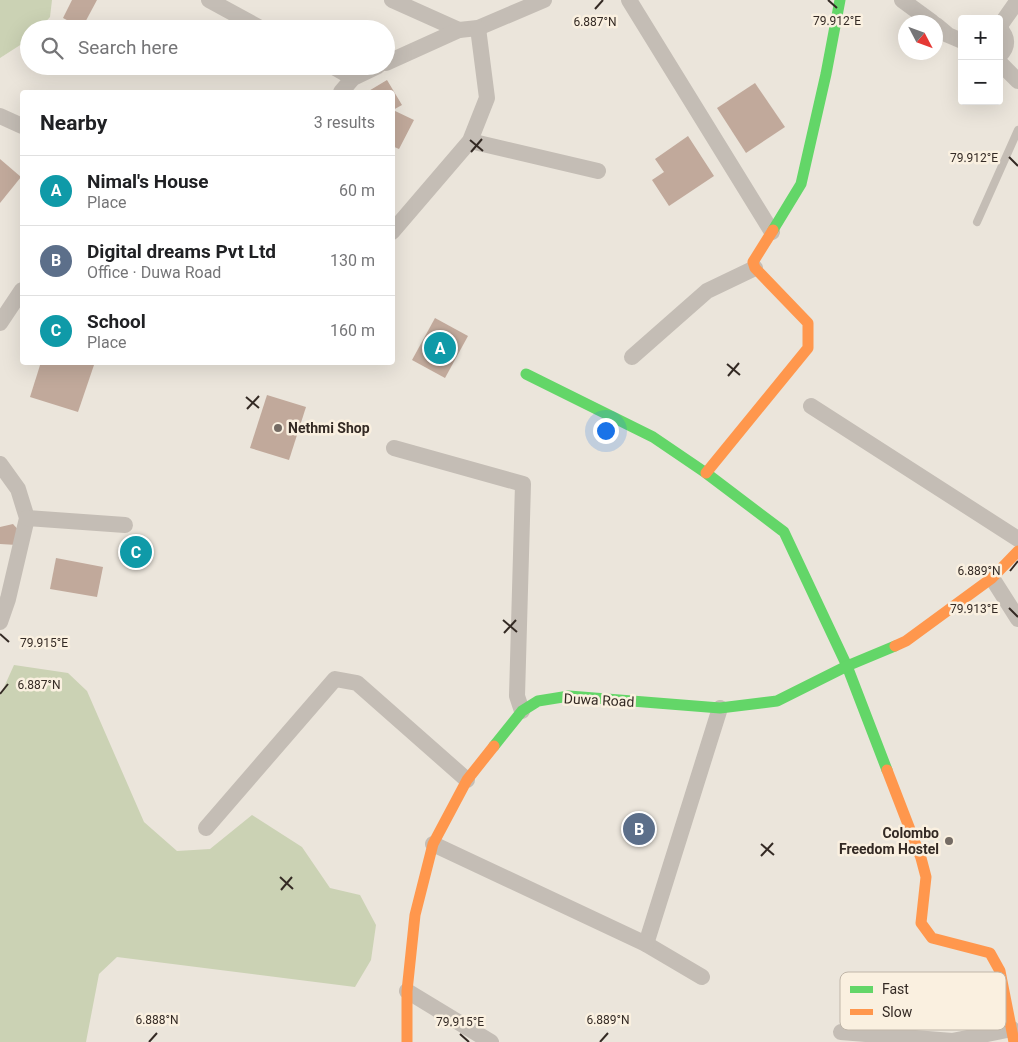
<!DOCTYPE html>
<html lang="en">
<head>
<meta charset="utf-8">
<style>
  body { margin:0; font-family:Roboto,sans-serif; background:#f2f2f2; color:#202124 }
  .controls { position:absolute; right:15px; top:15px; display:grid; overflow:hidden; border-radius:5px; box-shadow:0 5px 20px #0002 }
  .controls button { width:45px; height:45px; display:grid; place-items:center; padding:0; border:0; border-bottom:1px solid #e0e0e0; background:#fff; color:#202124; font:25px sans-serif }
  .compass { position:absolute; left:898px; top:15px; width:45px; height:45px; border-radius:50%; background:#fff; box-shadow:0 5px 20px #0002; rotate:131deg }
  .you { position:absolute; left:605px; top:430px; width:18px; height:18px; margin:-12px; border:4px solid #fff; border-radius:50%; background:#1a73e8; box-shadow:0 0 0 8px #1a73e833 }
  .badge { display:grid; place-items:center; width:32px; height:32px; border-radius:50%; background:#746b64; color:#fff; font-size:16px; font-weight:700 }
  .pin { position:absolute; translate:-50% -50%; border:2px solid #fff; box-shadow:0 1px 5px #0006 }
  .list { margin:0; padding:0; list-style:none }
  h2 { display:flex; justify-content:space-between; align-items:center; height:65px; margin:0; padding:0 20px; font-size:21px }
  h2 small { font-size:16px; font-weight:400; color:#757577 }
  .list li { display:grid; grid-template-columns:32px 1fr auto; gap:15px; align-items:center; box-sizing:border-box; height:70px; padding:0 20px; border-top:1px solid #e0e0e0 }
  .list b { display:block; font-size:19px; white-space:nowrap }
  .list p { margin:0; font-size:16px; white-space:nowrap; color:#757577 }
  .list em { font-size:16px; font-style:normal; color:#757577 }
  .icon { flex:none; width:28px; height:28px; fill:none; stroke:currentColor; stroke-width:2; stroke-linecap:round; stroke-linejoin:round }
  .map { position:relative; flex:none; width:1018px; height:1042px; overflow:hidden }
  .search { position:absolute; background:#fff; box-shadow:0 5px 20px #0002; left:20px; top:20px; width:375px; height:55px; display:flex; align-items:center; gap:12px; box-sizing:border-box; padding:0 18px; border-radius:28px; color:#757577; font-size:19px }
  .panel { position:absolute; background:#fff; box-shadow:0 5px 20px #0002; left:20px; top:90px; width:375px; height:275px; border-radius:5px }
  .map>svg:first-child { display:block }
</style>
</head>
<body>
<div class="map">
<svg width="1018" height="1042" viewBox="0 0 1018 1042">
  <rect width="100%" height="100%" fill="#ebe5db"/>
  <!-- green -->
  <g fill="#cbd2b4">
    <path d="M0,0H52L50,17L39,29H29L28,40L0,58Z"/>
    <path d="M14,665L68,673L87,691L144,822L177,851L210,849L252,815L302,847L330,888L360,895L376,925L371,960L355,987L117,957L99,974L86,1042H0V696Z"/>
  </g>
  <!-- building -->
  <g fill="#c1a99b">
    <path d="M72,0H97L82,28L63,18Z"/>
    <path d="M387,80L402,105L393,110L414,120L399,149L392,146V92H367Z"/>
    <path d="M755,83L785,127L746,153L717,108Z"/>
    <path d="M688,136L714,176L669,206L652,180L664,172L655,159Z"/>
    <path d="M0,159L21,177L0,203Z"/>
    <path d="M435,318L468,336L445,378L412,360Z"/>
    <path d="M41,362H95L78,412L30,397Z"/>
    <path d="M267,395L306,407L289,460L250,448Z"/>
    <path d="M13,524L21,533L17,545L0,544V527Z"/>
    <circle cx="136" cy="553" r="14"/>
    <path d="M56,558L103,567L97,597L50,589Z"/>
  </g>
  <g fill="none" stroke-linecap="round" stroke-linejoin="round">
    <!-- lane -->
    <path stroke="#c4bdb5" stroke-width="8" d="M977,222L1018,130"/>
    <!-- street -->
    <g stroke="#c4bdb5" stroke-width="16">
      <path d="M209,0L262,29"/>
      <path d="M392,0L459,30"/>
      <path d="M629,0L772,232"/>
      <path d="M902,0L932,22"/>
      <path d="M936,25L948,35L962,41"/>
      <path d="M999,27L1018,0"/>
      <path d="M999,28C1008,37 1009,47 999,56"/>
      <path d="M999,62L1018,81"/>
      <path d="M386,63L459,30L478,28L544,0"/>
      <path d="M332,66L353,78"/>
      <path d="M341,92L353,78L378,66"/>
      <path d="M0,116L22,126"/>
      <path d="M470,141L598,171"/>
      <path d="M392,232L470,141L487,98L478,28"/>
      <path d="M0,323L22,290"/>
      <path d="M632,357L707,291L755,268"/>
      <path d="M811,406L1018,539"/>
      <path d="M394,448L523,484L517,696L522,711"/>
      <path d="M0,464L18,489L27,518L8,599L0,622"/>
      <path d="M27,518L125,525"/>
      <path d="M992,578L1018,619"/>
      <path d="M206,828L335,679L357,683L467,780"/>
      <path d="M433,844L646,944L702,977"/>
      <path d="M646,944L720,708"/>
      <path d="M407,991L491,1042"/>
      <path d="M841,1032L952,1041L1012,1029"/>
    </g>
    <!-- fast -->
    <g stroke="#63d668" stroke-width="11">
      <path d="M773,230L801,184L826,74L840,0"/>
      <path d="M526,374L653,437L706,473L784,532L847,666L887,770"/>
      <path d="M494,746L522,711L538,701L569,696L720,708L777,701L847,666L895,646"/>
    </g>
    <!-- slow -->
    <g stroke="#ff974d" stroke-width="11">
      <path d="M706,473L808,348V323L755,268L753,262L773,230"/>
      <path d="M895,646L906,641L992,578L1018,551"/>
      <path d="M887,770L921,858L926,877L921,923L932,938L990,953L1000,971L1014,1042"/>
      <path d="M407,1042V991L415,915L433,844L467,780L494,746"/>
    </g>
  </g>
  <!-- ticks -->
  <path fill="none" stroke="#342a24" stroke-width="2" d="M828,0L837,8M595,9L603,0M470,140L483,151M471,152L482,139M1009,157L1018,166M727,364L740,375M728,376L739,363M246,397L259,408M247,409L259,396M1010,571L1018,561M1009,608L1018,617M503,620L517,632M504,633L516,620M0,634L9,642M0,694L8,684M761,844L774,855M761,856L773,843M280,877L293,889M281,890L292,877M460,1034L469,1042M149,1042L157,1033M600,1042L608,1033"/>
  <!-- markers -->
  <g fill="#746b64" stroke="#faf0e0" stroke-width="2">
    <circle cx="278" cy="428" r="5"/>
    <circle cx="949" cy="841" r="5"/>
  </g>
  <g text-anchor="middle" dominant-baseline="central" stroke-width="5" stroke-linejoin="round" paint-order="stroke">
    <!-- poi labels -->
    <g font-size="14" font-weight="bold" fill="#342a24" stroke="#faf0e0" text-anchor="start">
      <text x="288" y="428">Nethmi Shop</text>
      <text x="939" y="833" text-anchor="end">Colombo<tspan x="939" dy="16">Freedom Hostel</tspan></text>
    </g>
    <!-- street labels -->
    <g font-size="14" fill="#342a24" stroke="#faf0e0">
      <text transform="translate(599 700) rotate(3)">Duwa Road</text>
    </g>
  </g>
  <!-- legend -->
  <rect x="840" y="972" width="166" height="58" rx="8" fill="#faf0e0" stroke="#bfb5a8" stroke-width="1"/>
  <rect x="850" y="986" width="23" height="7" fill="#63d668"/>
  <rect x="850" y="1009" width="23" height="6" fill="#ff974d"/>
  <g font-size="14" fill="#342a24">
    <text x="882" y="994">Fast</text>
    <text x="882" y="1017">Slow</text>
  </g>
  <g font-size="12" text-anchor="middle" fill="#342a24" stroke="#faf0e0" stroke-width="5" stroke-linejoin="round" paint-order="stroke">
    <text x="837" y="25">79.912°E</text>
    <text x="595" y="26">6.887°N</text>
    <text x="974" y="162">79.912°E</text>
    <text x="979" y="575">6.889°N</text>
    <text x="974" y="613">79.913°E</text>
    <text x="44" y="647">79.915°E</text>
    <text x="39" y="689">6.887°N</text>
    <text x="157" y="1024">6.888°N</text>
    <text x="608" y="1024">6.889°N</text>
    <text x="460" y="1026">79.915°E</text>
  </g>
</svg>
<div class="controls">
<button>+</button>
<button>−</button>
</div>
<svg class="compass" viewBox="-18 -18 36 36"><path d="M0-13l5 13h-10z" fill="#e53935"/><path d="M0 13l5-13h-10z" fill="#757577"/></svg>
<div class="you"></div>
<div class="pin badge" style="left:440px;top:348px;background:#0f9aa8">A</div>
<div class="pin badge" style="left:639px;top:829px;background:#5c6f8a">B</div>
<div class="pin badge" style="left:136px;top:552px;background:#0f9aa8">C</div>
<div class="search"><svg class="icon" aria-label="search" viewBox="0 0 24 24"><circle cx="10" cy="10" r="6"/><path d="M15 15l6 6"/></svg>Search here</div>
<section class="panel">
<h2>Nearby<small>3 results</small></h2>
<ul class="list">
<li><span class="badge" style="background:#0f9aa8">A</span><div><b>Nimal's House</b><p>Place</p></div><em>60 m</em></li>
<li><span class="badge" style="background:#5c6f8a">B</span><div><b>Digital dreams Pvt Ltd</b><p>Office · Duwa Road</p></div><em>130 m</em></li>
<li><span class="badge" style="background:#0f9aa8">C</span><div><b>School</b><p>Place</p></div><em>160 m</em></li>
</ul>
</section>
</div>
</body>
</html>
